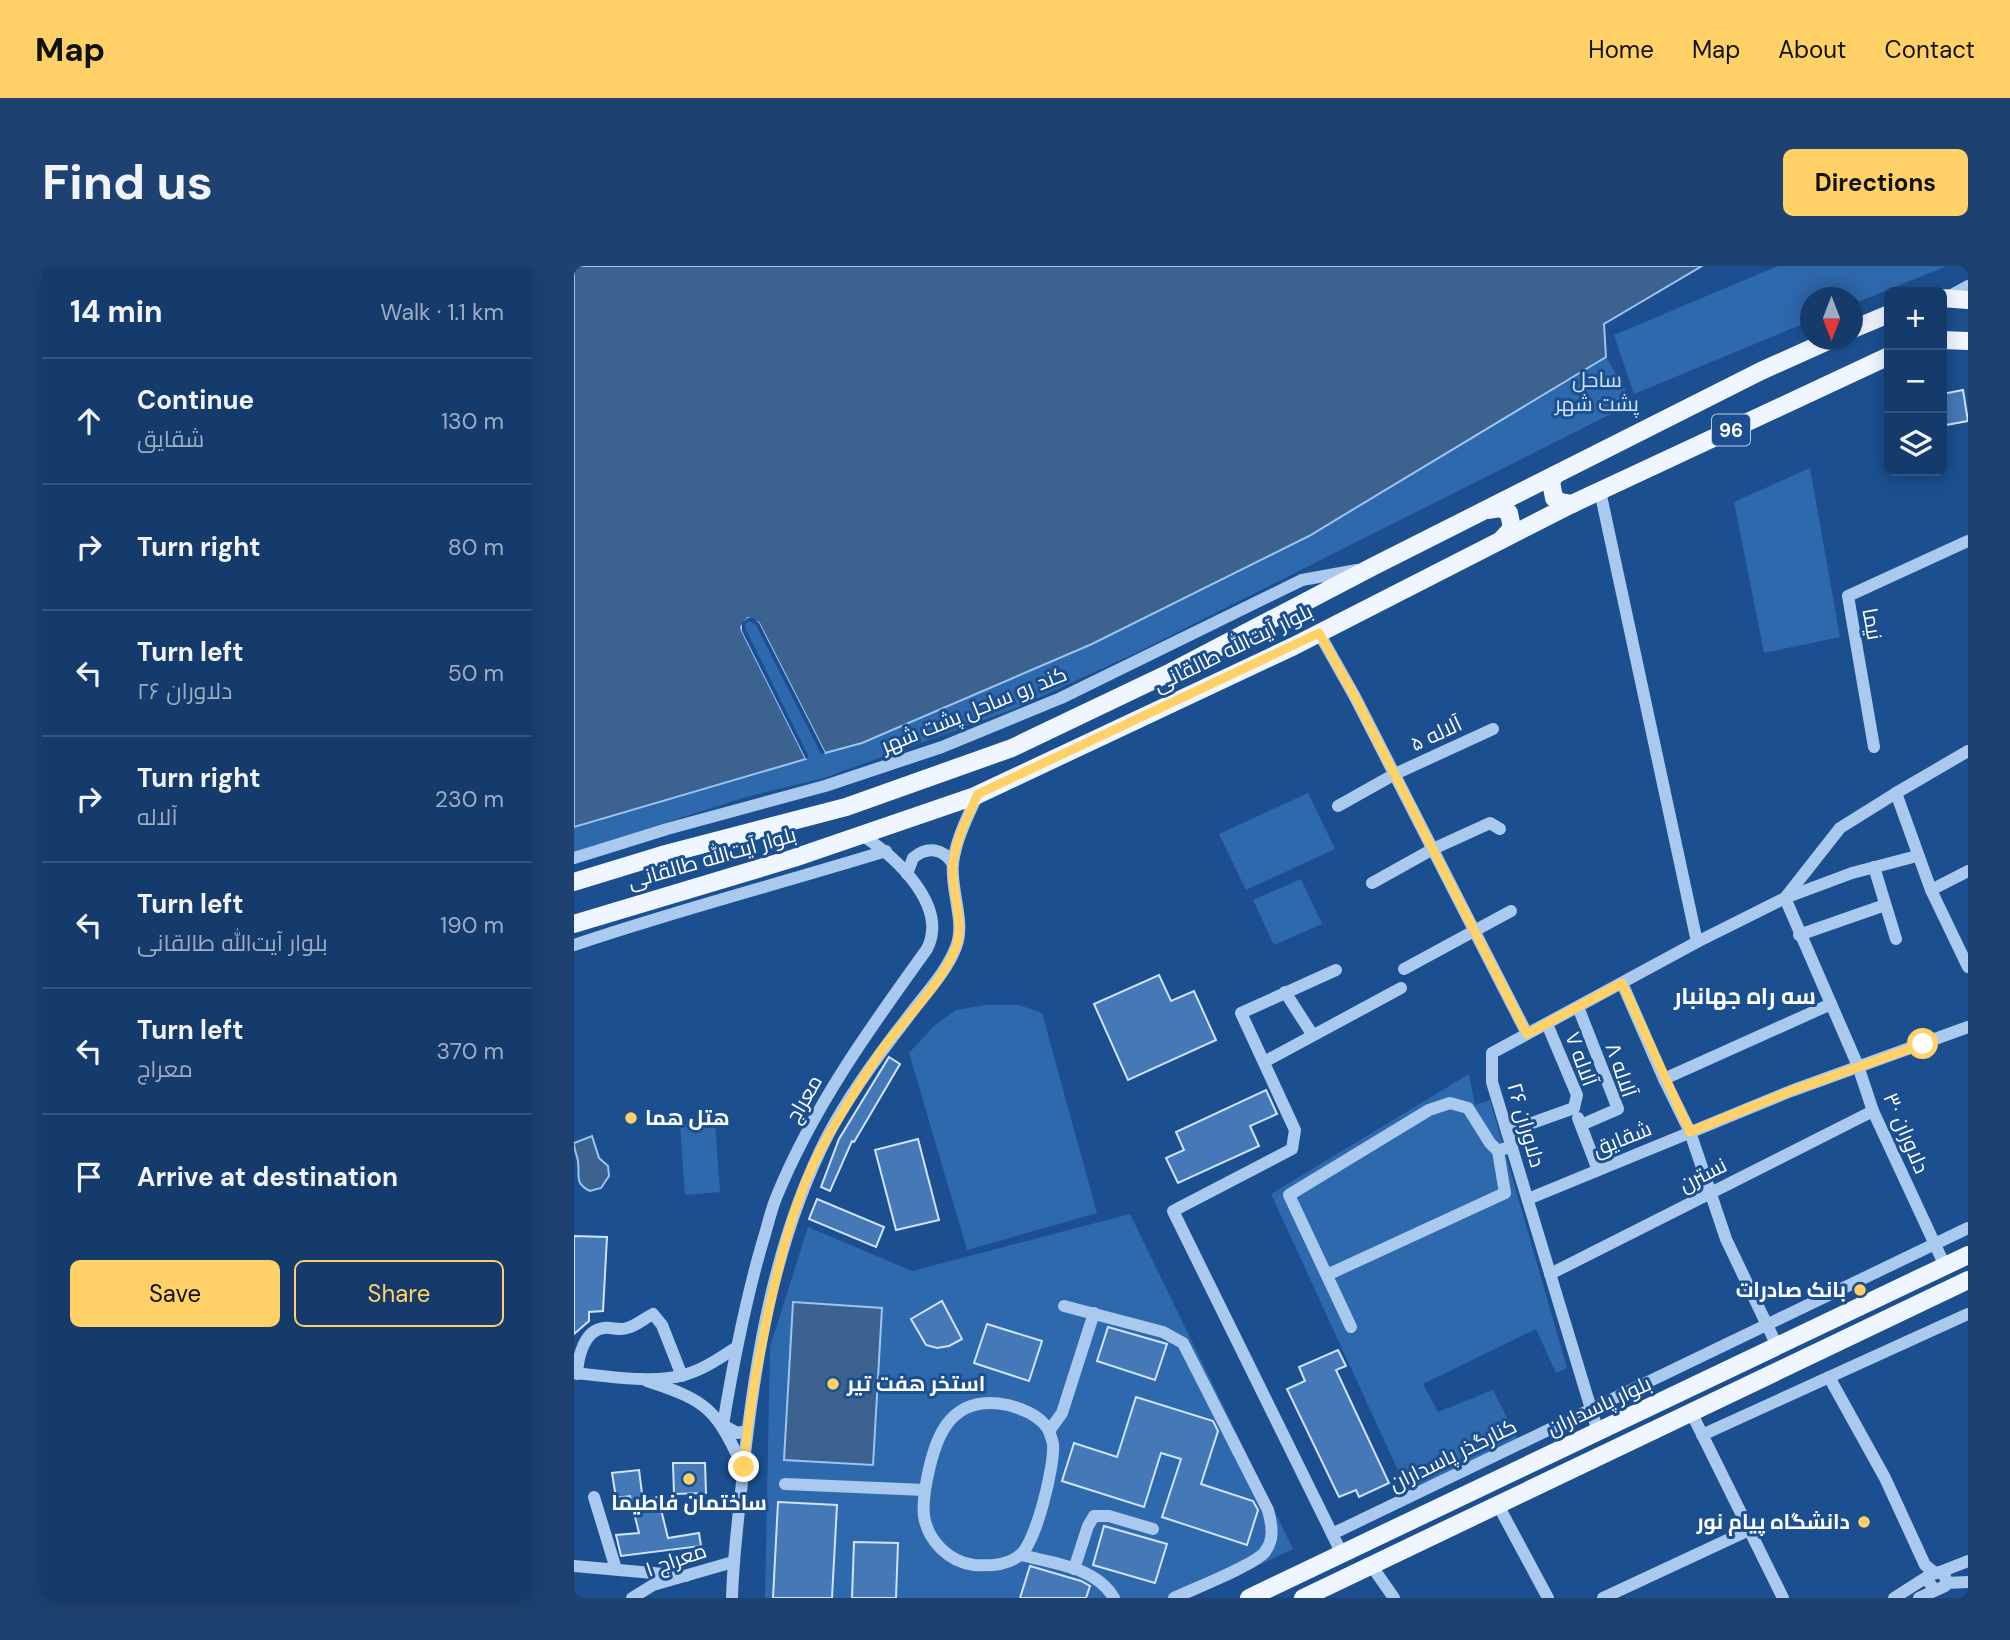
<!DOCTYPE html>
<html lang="en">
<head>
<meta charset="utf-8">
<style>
  body { margin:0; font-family:"DM Sans",Cairo,sans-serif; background:#1d4271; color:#f1f3f6 }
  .controls { position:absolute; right:21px; top:21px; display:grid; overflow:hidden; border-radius:10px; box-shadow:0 4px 18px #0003 }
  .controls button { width:63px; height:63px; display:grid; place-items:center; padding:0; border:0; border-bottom:2px solid #33557e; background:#143b6b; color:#f1f3f6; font:35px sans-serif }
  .compass { position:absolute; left:1226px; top:21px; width:63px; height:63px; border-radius:50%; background:#143b6b; box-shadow:0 4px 18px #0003; rotate:180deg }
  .stop { position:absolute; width:21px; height:21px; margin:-16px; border:5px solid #ffd166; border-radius:50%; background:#fff }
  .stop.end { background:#ffd166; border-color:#fff; box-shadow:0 2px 7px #0008 }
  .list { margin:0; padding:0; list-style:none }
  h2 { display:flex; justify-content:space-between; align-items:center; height:91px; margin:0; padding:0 28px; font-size:30px }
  h2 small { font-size:23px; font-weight:400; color:#9dadc1 }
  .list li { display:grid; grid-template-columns:46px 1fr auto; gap:21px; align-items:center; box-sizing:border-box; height:126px; padding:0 28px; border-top:2px solid #33557e }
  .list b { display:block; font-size:26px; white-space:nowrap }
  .list p { margin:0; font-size:23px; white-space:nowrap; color:#9dadc1 }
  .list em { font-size:23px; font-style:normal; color:#9dadc1 }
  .actions { display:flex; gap:14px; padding:21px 28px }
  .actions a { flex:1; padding:16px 0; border:2px solid #ffd166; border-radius:10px; text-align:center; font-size:24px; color:#ffd166 }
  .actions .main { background:#ffd166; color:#111 }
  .icon { flex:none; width:38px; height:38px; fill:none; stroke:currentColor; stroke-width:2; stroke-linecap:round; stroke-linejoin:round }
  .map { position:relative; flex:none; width:1394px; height:1332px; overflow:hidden; border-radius:10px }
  header { display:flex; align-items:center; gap:42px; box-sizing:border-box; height:98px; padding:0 35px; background:#ffd166; color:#111 }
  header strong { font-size:33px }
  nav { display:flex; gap:38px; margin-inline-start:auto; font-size:24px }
  .intro { display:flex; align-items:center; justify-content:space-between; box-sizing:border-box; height:168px; padding:0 42px }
  h1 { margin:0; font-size:49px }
  .button { padding:18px 32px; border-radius:10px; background:#ffd166; color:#111; font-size:24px; font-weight:700 }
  main { display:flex; gap:42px; padding:0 42px }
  aside { flex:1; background:#143b6b; border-radius:10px; box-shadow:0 4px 18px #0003 }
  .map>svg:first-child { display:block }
</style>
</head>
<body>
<header>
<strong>Map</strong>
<nav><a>Home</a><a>Map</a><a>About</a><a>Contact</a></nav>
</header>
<div class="intro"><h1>Find us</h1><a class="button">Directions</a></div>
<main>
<aside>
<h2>14 min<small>Walk · 1.1 km</small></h2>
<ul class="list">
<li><svg class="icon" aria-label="ahead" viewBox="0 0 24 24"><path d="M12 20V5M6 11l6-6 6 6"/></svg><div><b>Continue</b><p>شقایق</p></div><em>130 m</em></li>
<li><svg class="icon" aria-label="right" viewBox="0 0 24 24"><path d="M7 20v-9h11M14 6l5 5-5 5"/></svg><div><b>Turn right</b></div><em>80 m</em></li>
<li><svg class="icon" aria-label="left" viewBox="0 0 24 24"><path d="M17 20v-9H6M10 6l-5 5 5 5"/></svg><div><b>Turn left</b><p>دلاوران ۲۶</p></div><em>50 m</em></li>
<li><svg class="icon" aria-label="right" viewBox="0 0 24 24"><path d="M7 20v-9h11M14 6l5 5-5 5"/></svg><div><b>Turn right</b><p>آلاله</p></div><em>230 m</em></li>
<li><svg class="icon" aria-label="left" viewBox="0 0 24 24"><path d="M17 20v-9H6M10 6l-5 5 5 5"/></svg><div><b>Turn left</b><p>بلوار آیت‌الله طالقانی</p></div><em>190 m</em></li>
<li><svg class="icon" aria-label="left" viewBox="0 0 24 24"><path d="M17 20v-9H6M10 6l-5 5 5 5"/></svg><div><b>Turn left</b><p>معراج</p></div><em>370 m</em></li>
<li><svg class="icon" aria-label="arrive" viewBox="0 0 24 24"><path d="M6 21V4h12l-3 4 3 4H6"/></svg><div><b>Arrive at destination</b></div></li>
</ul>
<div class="actions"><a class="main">Save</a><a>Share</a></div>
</aside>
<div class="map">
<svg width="1394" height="1332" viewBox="0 0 1394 1332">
  <rect width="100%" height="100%" fill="#1b4f8f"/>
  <!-- green -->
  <g fill="#2e69ad">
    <path d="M1204,0H1373L1279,38V32H1237L1236,55L1060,128L1040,69Z"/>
    <path d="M1032,91L1059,137L562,387L440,443L250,512L172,531L0,586V561L30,550L168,357L179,352L251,487L288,477L518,378L735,270Z"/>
    <path d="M1236,202L1266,371L1190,387L1160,236Z"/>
    <path d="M734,527L761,583L672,624L645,568Z"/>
    <path d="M727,613L748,658L700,679L679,634Z"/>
    <path d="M411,739H445L468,747L523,947L393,984L335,787L361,759L382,744Z"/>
    <path d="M895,808L901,839L916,834L993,1102L982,1107L962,1063L849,1118L864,1146L919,1124L947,1179L833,1224L697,928Z"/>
    <path d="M141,856L146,926L111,929L106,859Z"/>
    <path d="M556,948L719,1283L615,1332H191L196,1081L234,961L338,1005Z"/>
  </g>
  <!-- water -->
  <g fill="#3c6290" stroke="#9cc4f0" stroke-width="2">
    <path d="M0,0H1128L1030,58L1032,91L735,270L518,378L288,477L251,487L185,357L174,352L167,361L168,365L232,493L0,561Z"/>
    <path d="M18,870L25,892L34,900L35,910L27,922L16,925C0,917 6,911 4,895C3,889 0,884 0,877Z"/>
    <path d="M219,1036L308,1042L299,1199L210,1194Z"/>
  </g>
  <!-- pier -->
  <path fill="#1b4f8f" d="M174,352H179L185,357L251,487L247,488L182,359L175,355L171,358L172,364L235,491L232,493L168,365V357Z"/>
  <!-- building -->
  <g fill="#4478b7" stroke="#cfe3fa" stroke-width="2">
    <path d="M1389,124L1394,155L1372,159L1368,128Z"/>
    <path d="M585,709L597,735L620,725L642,774L554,814L520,738Z"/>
    <path d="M315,791L326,798L280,876L278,875L256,925L247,921L265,873Z"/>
    <path d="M692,824L703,848L676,860L685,880L604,917L592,892L610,884L602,866Z"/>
    <path d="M344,873L365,954L322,964L301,884Z"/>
    <path d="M243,933L310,961L302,981L235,953Z"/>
    <path d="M0,970L33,971L29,1045L15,1046V1055L0,1068Z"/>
    <path d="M368,1035L388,1073L375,1080L363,1082L352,1079L337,1053Z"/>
    <path d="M413,1058L468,1075L455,1115L400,1097Z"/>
    <path d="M534,1061L593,1078L581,1114L523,1095Z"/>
    <path d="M764,1084L772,1100L762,1104L815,1217L785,1231L782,1224L765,1231L713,1123L731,1115L725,1101Z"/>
    <path d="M562,1131L639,1155L644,1165L627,1218L679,1235L684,1244L673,1279L588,1251L607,1193L587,1187L570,1241L488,1215L500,1177L543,1191Z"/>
    <path d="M99,1197H131L132,1227L100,1228Z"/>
    <path d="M65,1204L69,1235L84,1231L94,1272L125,1267L127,1280L47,1290L42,1269L65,1267L56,1230L42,1232L38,1207Z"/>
    <path d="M204,1236L263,1239L258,1332H199Z"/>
    <path d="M530,1260L593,1278L581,1317L519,1299Z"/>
    <path d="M280,1276L324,1277L322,1332H278Z"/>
    <path d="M456,1300L507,1315L516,1320L512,1332H446Z"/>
  </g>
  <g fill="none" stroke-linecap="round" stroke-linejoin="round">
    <!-- minor -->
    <g stroke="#a9c9ee" stroke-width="12">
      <path d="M1374,31L1394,20"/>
      <path d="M1026,225L1123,676"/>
      <path d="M745,367L781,431L953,768"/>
      <path d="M1300,481L1274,330L1394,275"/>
      <path d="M1322,527L1357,624L1394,701"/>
      <path d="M764,540L821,508L919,463"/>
      <path d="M0,592L93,563L251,520L368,481L487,432L728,314L783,304"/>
      <path d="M1300,601L1322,673"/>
      <path d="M333,608L339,592C353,580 369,582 379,598"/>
      <path d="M798,617L859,583L916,557L926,563"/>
      <path d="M1357,624L1394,605"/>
      <path d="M1211,632L1284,800L1299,845L1371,1000"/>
      <path d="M1211,632L1278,607L1343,590"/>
      <path d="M1225,669L1311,639"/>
      <path d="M0,679C103,644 208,617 312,585"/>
      <path d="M830,703L937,645"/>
      <path d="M762,704L667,747L721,864L718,883L599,945L768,1288"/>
      <path d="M1048,717L1090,813L1257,738"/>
      <path d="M711,726L738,768"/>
      <path d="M1004,741L1044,843L1007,859"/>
      <path d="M973,758L1003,829L1000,842"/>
      <path d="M690,796L827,722"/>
      <path d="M1090,813L1116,866L1152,973L1203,1080"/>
      <path d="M1004,852L1024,904"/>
      <path d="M933,866L1000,842"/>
      <path d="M954,933L1217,825L1394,761"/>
      <path d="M976,1008L1299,845"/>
      <path d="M753,1009L931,927L924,885"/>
      <path d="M490,1040L589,1066L609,1077L694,1244C698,1259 701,1274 690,1287C678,1300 619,1323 600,1332"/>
      <path d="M777,1061L715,929L855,844L876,837L894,842L916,877L924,885L938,880"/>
      <path d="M0,1107C33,1110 78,1118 110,1109C129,1104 146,1092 163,1081"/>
      <path d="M3,1108C4,1091 10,1064 30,1062C38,1061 46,1065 53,1062C62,1060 71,1052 79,1048L88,1059L108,1110"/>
      <path d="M1255,1111L1311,1212L1351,1299L1360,1306"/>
      <path d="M73,1115C135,1135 142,1144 169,1201"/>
      <path d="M1117,1146L1209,1332"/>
      <path d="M173,1165L163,1167L149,1159C159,1098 171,1037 188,978C193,963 196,947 202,932C239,841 296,762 353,683C375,640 322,591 289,570"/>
      <path d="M475,1165L488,1147L520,1047"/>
      <path d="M1024,1166L918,816V787L1123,676L1211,632L1266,562L1322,527L1394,485"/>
      <path d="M1128,1169L1394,1048"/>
      <path d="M211,1218L351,1224C350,1232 349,1242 350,1250C354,1275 375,1296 400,1299C414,1300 434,1299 446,1289C462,1277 481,1199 479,1178C478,1174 476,1167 474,1163C466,1150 449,1143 434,1139C373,1126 359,1176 351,1224"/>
      <path d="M20,1231L42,1303"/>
      <path d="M924,1239L974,1332"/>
      <path d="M758,1268L1394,962"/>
      <path d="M447,1289C479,1297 522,1301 540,1332"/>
      <path d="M797,1299L820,1332"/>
      <path d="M0,1300L112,1310"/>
      <path d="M500,1303L514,1260L520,1250H535L579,1263"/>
      <path d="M1366,1306L1394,1295"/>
      <path d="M1372,1317L1394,1316"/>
      <path d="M58,1332L79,1319L159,1296"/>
      <path d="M158,1332C159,1290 165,1248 169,1206C181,1091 201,972 254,869C276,827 305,788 334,751C350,729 372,707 382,681C392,656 376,624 379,597C382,573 394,550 404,528"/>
      <path d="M1029,1332L1175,1264"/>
      <path d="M1320,1332L1356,1309"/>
      <path d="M1345,1332L1371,1320C1373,1313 1372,1310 1366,1306L1356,1309L1354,1315L1360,1323"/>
    </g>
    <!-- major -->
    <g stroke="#f0f6ff" stroke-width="18">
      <path d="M1368,32L1394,34"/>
      <path d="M1279,63L1315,48"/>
      <path d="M1368,74L1394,75"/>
      <path d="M981,209L977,216L980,232L987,236L998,238"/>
      <path d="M913,244L927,242L935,247L938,262L927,274"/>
      <path d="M0,616L88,589L272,541L438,482L597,406L800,300L1187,105L1256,74"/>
      <path d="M0,658L220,592L401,530L720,380L998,238L1315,90"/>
      <path d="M675,1332L1394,989"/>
      <path d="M729,1332L1394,1014"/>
    </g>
  </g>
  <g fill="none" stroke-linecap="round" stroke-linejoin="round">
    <!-- route -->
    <path stroke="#ffd166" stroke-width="9" d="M170,1201C174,1145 185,1090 197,1034C210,976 226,916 257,865C273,838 290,810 308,784C330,754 369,716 382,681C392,656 376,624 379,597C382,573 394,550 404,528L745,367L781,431L953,768L1048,717L1116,866L1217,825L1349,778"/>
  </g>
  <!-- markers -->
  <g fill="#ffd166" stroke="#1b4f8f" stroke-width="2.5">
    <circle cx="57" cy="852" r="7"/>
    <circle cx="1286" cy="1024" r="7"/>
    <circle cx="259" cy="1118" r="7"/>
    <circle cx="115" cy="1213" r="7"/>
    <circle cx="1290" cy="1256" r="7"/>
  </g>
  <g text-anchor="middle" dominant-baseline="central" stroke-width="6" stroke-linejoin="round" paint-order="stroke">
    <!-- shield labels -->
    <rect fill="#1b4f8f" stroke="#bbcadd" stroke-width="2" x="1138" y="148.5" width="38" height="31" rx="5"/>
    <g font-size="19" font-weight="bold" fill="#fff">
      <text x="1157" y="164">96</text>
    </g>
    <!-- park labels -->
    <g font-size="21" fill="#cfe3fa" stroke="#1b4f8f">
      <text x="1023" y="114">ساحل<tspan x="1023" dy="24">پشت شهر</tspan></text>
    </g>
    <!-- street labels -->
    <g font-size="21" fill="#fff" stroke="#1b4f8f">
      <text transform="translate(1298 358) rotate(80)">نیما</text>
      <text transform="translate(659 382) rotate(-26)">بلوار آیت‌الله طالقانی</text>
      <text transform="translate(400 444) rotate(-22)">کند رو ساحل پشت شهر</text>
      <text transform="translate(862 468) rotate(-25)">آلاله ۵</text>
      <text transform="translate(138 592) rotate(-16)">بلوار آیت‌الله طالقانی</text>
      <text transform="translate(1007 793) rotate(70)">آلاله ۷</text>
      <text transform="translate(1047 804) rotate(71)">آلاله ۸</text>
      <text transform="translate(230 833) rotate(-60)">معراج</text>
      <text transform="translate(952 859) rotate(74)">دلاوران ۲۶</text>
      <text transform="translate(1332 867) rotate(67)">دلاوران ۳۰</text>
      <text transform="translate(1048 873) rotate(-22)">شقایق</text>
      <text transform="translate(1129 909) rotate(-27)">نسترن</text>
      <text transform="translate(1025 1140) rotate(-25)">بلوار پاسداران</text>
      <text transform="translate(879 1189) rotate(-26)">کنارگذر پاسداران</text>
      <text transform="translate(102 1294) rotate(-19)">معراج ۱</text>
    </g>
    <!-- poi labels -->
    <g font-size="21" font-weight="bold" fill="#fff" stroke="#1b4f8f" text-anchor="start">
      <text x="71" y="852">هتل هما</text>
      <text x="1272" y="1024" text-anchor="end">بانک صادرات</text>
      <text x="273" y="1118">استخر هفت تیر</text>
      <text x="115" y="1237" text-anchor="middle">ساختمان فاطیما</text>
      <text x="1276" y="1256" text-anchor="end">دانشگاه پیام نور</text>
    </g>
    <!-- neighbourhood labels -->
    <g font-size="23" font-weight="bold" fill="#fff" stroke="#1b4f8f">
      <text x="1171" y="730">سه راه جهانبار</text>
    </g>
  </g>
</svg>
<div class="controls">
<button>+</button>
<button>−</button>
<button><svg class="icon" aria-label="layers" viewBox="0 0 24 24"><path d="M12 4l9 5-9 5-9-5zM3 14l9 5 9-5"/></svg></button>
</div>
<svg class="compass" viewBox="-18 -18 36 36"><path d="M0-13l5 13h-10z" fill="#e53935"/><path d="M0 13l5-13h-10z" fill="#9dadc1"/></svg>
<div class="stop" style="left:1349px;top:778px"></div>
<div class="stop end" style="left:170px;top:1201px"></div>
</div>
</main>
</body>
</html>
